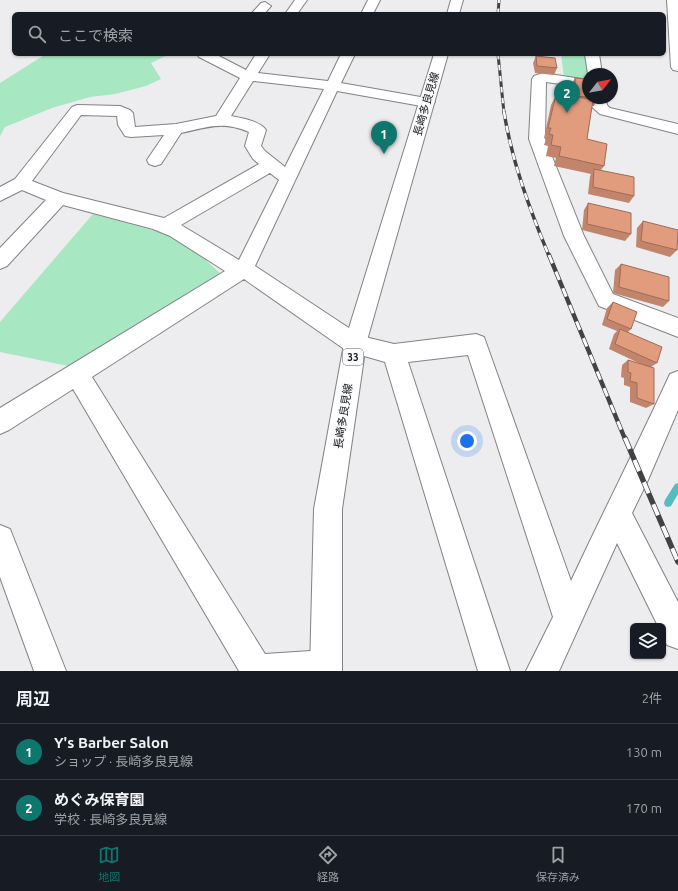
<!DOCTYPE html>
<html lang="ja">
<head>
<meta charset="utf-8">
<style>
  body { margin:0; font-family:Ubuntu,"Noto Sans JP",sans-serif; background:#242831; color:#f1f3f6 }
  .controls { position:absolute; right:12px; bottom:12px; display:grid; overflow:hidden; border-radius:6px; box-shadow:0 1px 3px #0004 }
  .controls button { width:36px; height:36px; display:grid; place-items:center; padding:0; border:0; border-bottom:1px solid #363941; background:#171b24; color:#f1f3f6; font:20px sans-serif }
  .compass { position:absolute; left:582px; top:68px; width:36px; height:36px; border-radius:50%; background:#171b24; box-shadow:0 1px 3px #0004; rotate:59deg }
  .you { position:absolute; left:467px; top:441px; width:14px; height:14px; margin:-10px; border:3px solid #fff; border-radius:50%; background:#1a73e8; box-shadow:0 0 0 6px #1a73e833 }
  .badge { display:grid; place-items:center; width:26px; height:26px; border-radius:50%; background:#0f766e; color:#fff; font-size:13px; font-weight:700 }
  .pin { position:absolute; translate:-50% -33px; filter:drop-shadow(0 1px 2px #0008) }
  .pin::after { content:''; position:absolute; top:21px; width:14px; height:12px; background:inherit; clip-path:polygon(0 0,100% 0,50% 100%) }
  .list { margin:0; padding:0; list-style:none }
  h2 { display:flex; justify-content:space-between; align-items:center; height:52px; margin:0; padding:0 16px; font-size:17px }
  h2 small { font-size:13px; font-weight:400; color:#9ea1a6 }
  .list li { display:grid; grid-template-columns:26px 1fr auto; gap:12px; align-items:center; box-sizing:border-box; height:56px; padding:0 16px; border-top:1px solid #363941 }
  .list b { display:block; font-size:15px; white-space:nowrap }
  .list p { margin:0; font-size:13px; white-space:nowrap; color:#9ea1a6 }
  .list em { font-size:13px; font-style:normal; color:#9ea1a6 }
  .icon { flex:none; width:22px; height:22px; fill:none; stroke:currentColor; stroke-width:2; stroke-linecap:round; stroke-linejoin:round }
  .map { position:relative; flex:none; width:678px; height:671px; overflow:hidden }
  .search { position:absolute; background:#171b24; box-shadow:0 1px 3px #0004; left:12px; right:12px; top:12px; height:44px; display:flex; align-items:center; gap:10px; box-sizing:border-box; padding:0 14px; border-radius:6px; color:#9ea1a6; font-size:15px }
  .sheet { height:164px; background:#171b24 }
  nav { display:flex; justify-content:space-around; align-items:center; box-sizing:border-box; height:56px; border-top:1px solid #363941; background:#171b24; font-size:11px; color:#9ea1a6 }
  nav a { display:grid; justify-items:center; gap:2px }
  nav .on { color:#0f766e }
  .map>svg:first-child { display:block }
</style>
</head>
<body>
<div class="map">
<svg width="678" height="671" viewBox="0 0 678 671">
  <rect width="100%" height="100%" fill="#ededf0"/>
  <!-- green -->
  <g fill="#a7e7c1">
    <path d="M46,54H170L151,63L161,79L146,86L115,94L90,97L52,108L5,127L0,136V83Z"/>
    <path d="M561,54H588V80L564,78Z"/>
    <path d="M93,214L181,238L221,274L73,367L0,352V322Z"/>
  </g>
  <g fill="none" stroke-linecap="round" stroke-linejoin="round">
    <!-- stream -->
    <path fill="#56bcc0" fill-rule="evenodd" d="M678,483V494L671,506L668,507L665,506L664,503L665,500L675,484Z"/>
    <defs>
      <g id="minor">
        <path d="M295,0H307L297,14H285Z"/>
        <path d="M368,0H380L373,14H361Z"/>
        <path d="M667,0H678V71L673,70L671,67Z"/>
        <path d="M265,2L271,6L264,14H251L261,3Z"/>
        <path d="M197,54H215L246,70L256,54H270L258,73L328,81L341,54H355L341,83L432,99L435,102L432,105L427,107L337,91L255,266L361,336L394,344L476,334L484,337L571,581C603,512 638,444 670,374L678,371V410L648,480L632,513L678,602V649L667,645L663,636V626H658L617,543L559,671H526L553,617L468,355L408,362L510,671H478L385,362L347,351L244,279L92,377L265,654L326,650L337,655L342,666L340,671H239L73,389L9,430L0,434V408L225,271L170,236L153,229L63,205L7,266L0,269V248L46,200L22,190L0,201V187L15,179L72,107L77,105L120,106L130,110L133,113L135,127L176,124L216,116L240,78L199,57ZM253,81L324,89L285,167L265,151L261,146L266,130C260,121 241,118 231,116ZM81,115L117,116L118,125L125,136L131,137L164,135L147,160L149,164L155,166L161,164L181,133C209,127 222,121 249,132L245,146L253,159L259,164L164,218L63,193L32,181ZM270,173L279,180L239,260L181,225Z"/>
        <path d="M585,54H599L602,74H588Z"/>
        <path d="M543,73L588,80V88L546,82L545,139L584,236L613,294L678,318V337L599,306L564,236L529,139L532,79L534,76Z"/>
        <path d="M592,98H606L607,105L610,108L678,124V134L600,114L592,107Z"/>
        <path d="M0,525L10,529L66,671H34L0,577Z"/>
      </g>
      <g id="major">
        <path d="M451,0H463L459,14H447Z"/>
        <path d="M434,54H448L366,344L342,509V671H310L314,509L344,344Z"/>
      </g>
    </defs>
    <!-- minor casing -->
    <use href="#minor" stroke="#828285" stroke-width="2"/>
    <!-- major casing -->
    <use href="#major" stroke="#828285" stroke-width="2"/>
    <!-- minor -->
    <use href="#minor" fill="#fff" fill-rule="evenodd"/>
    <!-- major -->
    <use href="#major" fill="#fff" fill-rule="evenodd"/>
    <defs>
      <g id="rail-far3">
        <path d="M498,14L499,0"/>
        <path d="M498,54L504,113"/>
      </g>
      <path id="rail-far2" d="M504,112C512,162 530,210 549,256"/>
      <path id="rail-far1" d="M549,255L625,439"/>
      <path id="rail" d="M625,438L678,562"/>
    </defs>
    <!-- rail-far3 casing -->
    <use href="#rail-far3" stroke="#424243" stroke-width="3"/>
    <!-- rail-far2 casing -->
    <use href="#rail-far2" stroke="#424243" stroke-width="3.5"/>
    <!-- rail-far1 casing -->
    <use href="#rail-far1" stroke="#424243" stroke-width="4.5"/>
    <!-- rail casing -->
    <use href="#rail" stroke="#424243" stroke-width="5.5"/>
    <!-- rail-far3 -->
    <use href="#rail-far3" stroke="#fafbfd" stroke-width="2" stroke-dasharray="5.5" stroke-linecap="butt"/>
    <!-- rail-far2 -->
    <use href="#rail-far2" stroke="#fafbfd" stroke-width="2.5" stroke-dasharray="7" stroke-linecap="butt"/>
    <!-- rail-far1 -->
    <use href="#rail-far1" stroke="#fafbfd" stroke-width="3" stroke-dasharray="9" stroke-linecap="butt"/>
    <!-- rail -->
    <use href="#rail" stroke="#fafbfd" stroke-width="4" stroke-dasharray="12" stroke-linecap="butt"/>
  </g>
  <!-- wall -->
  <g fill="#c2856c">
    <path d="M536,56L557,68L554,75L535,73L533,63Z"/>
    <path d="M575,78L588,79V98H598L594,106H592L587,139L604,166L601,170L634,196L629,203L588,194L590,176L591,174L554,166L556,158L546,156L548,146L544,145L546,139L544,138L551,105L556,95L572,98L571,85Z"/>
    <path d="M588,203L631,234L625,241L582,230L584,210Z"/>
    <path d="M643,221L677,250L670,257L636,247L637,228Z"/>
    <path d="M621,264L669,301L663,307L613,293L615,270Z"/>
    <path d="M613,302L631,329L628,332L657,363L651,367L654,404L646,408L630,402V387L624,385V378L621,377L622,365L628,360L645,366L609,349L614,334L617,331L602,325L607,308Z"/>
  </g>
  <!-- building -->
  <g fill="#e19b7d" stroke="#9e6c58">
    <path d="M536,56L555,58L557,68L537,66Z"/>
    <path d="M575,78L588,79V97L576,96Z"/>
    <path d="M556,95L578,99V97L593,100L587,139L607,144L604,166L559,156L561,147L551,145L553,135L549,134L551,128H548Z"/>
    <path d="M594,169L634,177V196L593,187Z"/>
    <path d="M588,203L631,213V234L587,224Z"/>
    <path d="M643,221L678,230L677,250L641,241Z"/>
    <path d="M621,264L669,277V301L619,287Z"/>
    <path d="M613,302L637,312L631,329L607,319Z"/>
    <path d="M620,329L662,347L657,363L615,344Z"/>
    <path d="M628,360L654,368V404L637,398V383L630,381L631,373L628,372Z"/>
  </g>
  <g text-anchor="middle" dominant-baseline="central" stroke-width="3" stroke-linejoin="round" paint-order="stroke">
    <!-- shield labels -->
    <rect fill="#fafbfd" stroke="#5c5c5d" stroke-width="1" x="343" y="349" width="20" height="16" rx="3"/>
    <g font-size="10" font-weight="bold" fill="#181819">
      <text x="353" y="357">33</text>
    </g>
    <!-- street labels -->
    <g font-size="11" fill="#181819" stroke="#fafbfd">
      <text transform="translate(426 104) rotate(-74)">長崎多良見線</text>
      <text transform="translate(343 416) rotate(-81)">長崎多良見線</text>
    </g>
  </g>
</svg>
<div class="controls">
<button><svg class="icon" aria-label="layers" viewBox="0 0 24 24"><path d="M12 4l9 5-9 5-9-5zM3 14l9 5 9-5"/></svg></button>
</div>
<svg class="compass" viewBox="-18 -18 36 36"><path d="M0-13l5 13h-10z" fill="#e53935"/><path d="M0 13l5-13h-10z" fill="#9ea1a6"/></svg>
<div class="you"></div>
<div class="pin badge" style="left:384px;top:154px">1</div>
<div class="pin badge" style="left:567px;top:113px">2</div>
<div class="search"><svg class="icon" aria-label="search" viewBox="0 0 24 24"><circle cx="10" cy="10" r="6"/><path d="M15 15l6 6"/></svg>ここで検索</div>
</div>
<section class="sheet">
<h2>周辺<small>2件</small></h2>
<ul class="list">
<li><span class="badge">1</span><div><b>Y's Barber Salon</b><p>ショップ · 長崎多良見線</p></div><em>130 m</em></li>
<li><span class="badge">2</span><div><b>めぐみ保育園</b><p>学校 · 長崎多良見線</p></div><em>170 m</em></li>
</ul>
</section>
<nav>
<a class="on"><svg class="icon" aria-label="map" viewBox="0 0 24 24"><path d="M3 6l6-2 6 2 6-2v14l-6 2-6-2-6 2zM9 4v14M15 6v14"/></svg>地図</a>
<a><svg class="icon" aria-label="directions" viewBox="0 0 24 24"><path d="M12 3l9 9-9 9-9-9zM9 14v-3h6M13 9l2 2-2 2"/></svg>経路</a>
<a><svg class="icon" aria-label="saved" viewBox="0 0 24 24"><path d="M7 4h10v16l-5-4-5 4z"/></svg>保存済み</a>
</nav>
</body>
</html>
